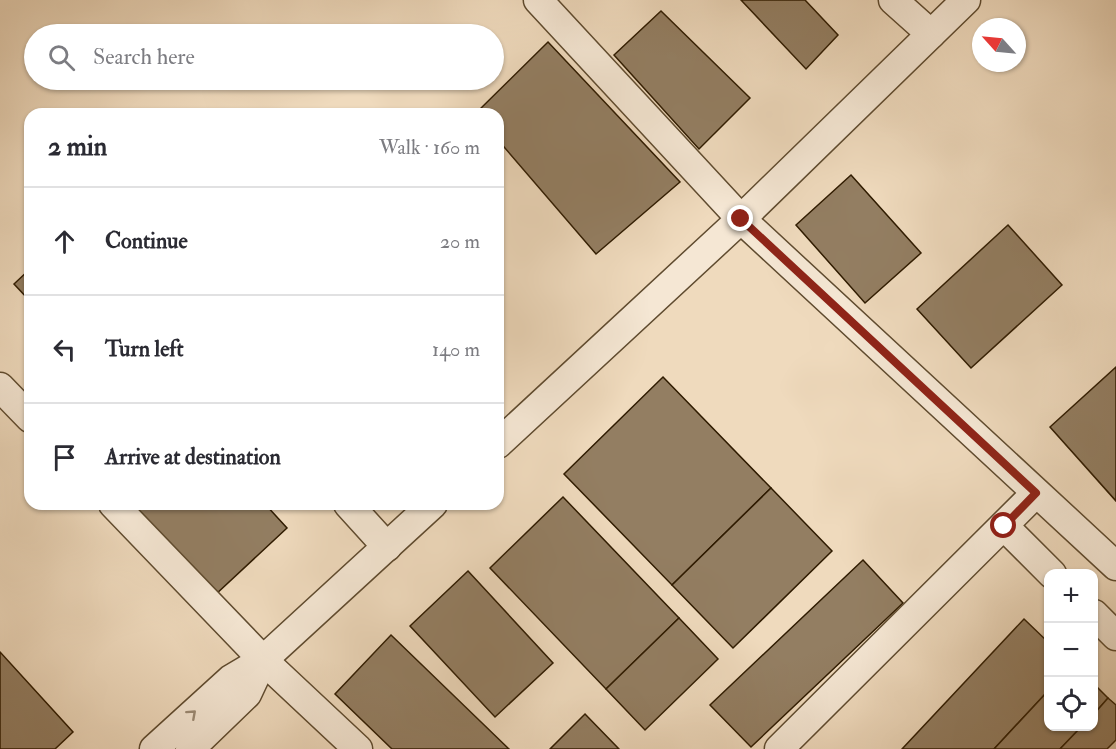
<!DOCTYPE html>
<html lang="en">
<head>
<meta charset="utf-8">
<style>
  body { margin:0; font-family:"IM FELL Double Pica",serif; background:#f2f2f3; color:#2b2b33 }
  .controls { position:absolute; right:18px; bottom:18px; display:grid; overflow:hidden; border-radius:12px; box-shadow:0 2px 4px #0004 }
  .controls button { width:54px; height:54px; display:grid; place-items:center; padding:0; border:0; border-bottom:2px solid #e1e1e2; background:#fff; color:#2b2b33; font:30px sans-serif }
  .compass { position:absolute; left:972px; top:18px; width:54px; height:54px; border-radius:50%; background:#fff; box-shadow:0 2px 4px #0004; rotate:297deg }
  .stop { position:absolute; width:18px; height:18px; margin:-14px; border:4px solid #8f2418; border-radius:50%; background:#fff }
  .stop.end { background:#8f2418; border-color:#fff; box-shadow:0 2px 6px #0008 }
  .list { margin:0; padding:0; list-style:none }
  h2 { display:flex; justify-content:space-between; align-items:center; height:78px; margin:0; padding:0 24px; font-size:26px }
  h2 small { font-size:20px; font-weight:400; color:#7c7c81 }
  .list li { display:grid; grid-template-columns:39px 1fr auto; gap:18px; align-items:center; box-sizing:border-box; height:108px; padding:0 24px; border-top:2px solid #e1e1e2 }
  .list b { display:block; font-size:22px; white-space:nowrap }
  .list em { font-size:20px; font-style:normal; color:#7c7c81 }
  .icon { flex:none; width:33px; height:33px; fill:none; stroke:currentColor; stroke-width:2; stroke-linecap:round; stroke-linejoin:round }
  .map { position:relative; flex:none; width:1116px; height:749px; overflow:hidden }
  .search { position:absolute; background:#fff; box-shadow:0 2px 4px #0004; left:24px; top:24px; width:480px; height:66px; display:flex; align-items:center; gap:15px; box-sizing:border-box; padding:0 21px; border-radius:33px; color:#7c7c81; font-size:22px }
  .panel { position:absolute; background:#fff; box-shadow:0 2px 4px #0004; left:24px; top:108px; width:480px; height:402px; border-radius:18px }
  .map>svg:first-child { display:block }
</style>
</head>
<body>
<div class="map">
<svg width="1116" height="749" viewBox="0 0 1116 749">
  <rect width="100%" height="100%" fill="#efdabd"/>
  <filter id="stains"><feTurbulence type="fractalNoise" baseFrequency=".00333" numOctaves="4"/><feColorMatrix values="0 0 0 0 .2 0 0 0 0 .09 0 0 0 0 .02 0 0 0 .5 -.17"/></filter>
  <radialGradient id="worn" r=".72"><stop offset=".6" stop-color="#630" stop-opacity="0"/><stop offset="1" stop-color="#630" stop-opacity=".3"/></radialGradient>
  <!-- building -->
  <g fill="#937e62" stroke="#2f1b00" stroke-width="1.5">
    <path d="M741,0H805L838,35L806,69Z"/>
    <path d="M661,11L750,98L699,149L614,55Z"/>
    <path d="M548,42L680,182L596,254L498,140V114H475Z"/>
    <path d="M851,175L921,253L865,303L796,225Z"/>
    <path d="M1008,225L1062,285L971,368L917,309Z"/>
    <path d="M30,269V301L14,284Z"/>
    <path d="M1116,367V501L1050,427Z"/>
    <path d="M663,377L771,488L672,585L564,474Z"/>
    <path d="M771,488L832,551L733,648L672,585Z"/>
    <path d="M563,497L679,618L606,689L490,568Z"/>
    <path d="M129,504H265L287,528L214,596Z"/>
    <path d="M863,560L903,603L751,747L710,705Z"/>
    <path d="M468,571L553,663L495,717L410,626Z"/>
    <path d="M679,618L718,659L645,730L606,689Z"/>
    <path d="M1024,619L1048,642V691L994,749H902Z"/>
    <path d="M391,635L509,749H392L335,694Z"/>
    <path d="M0,652L73,732L55,749H0Z"/>
    <path d="M1094,684L1108,698L1094,714Z"/>
    <path d="M1048,691V726H1082L1060,749H994Z"/>
    <path d="M1108,698L1116,705V740L1107,749H1060L1082,726H1094V714Z"/>
    <path d="M585,714L619,749H550Z"/>
  </g>
  <g fill="none" stroke-linecap="round" stroke-linejoin="round">
    <defs>
      <g id="minor">
        <path d="M538,0L741,219L1116,566"/>
        <path d="M893,0L931,34"/>
        <path d="M0,387L30,418"/>
        <path d="M498,444L741,219L966,0"/>
        <path d="M113,504L263,660L358,749"/>
        <path d="M348,504L387,547"/>
        <path d="M1004,526L1052,574"/>
        <path d="M1094,614L1116,636"/>
        <path d="M154,749L231,679L263,660L433,504"/>
        <path d="M190,749L247,694L263,660"/>
        <path d="M779,749L1036,493"/>
      </g>
    </defs>
    <!-- minor casing -->
    <use href="#minor" stroke="#5f4b2f" stroke-width="31"/>
    <!-- minor -->
    <use href="#minor" stroke="#f5e7d4" stroke-width="28"/>
  </g>
  <!-- one-way arrows -->
  <defs><path id="oneway-chevron" d="M-2-3.5L2.5 0L-2 3.5" fill="none" stroke-width="1.6" stroke-linecap="round" stroke-linejoin="round" transform="scale(1.5)"/></defs>
  <use stroke="#9c8b75" href="#oneway-chevron" transform="translate(192 714) rotate(-42)"/>
  <g fill="none" stroke-linecap="round" stroke-linejoin="round">
    <!-- route -->
    <path stroke="#8f2418" stroke-width="8" d="M741,219L1036,493L1004,526"/>
  </g>
  <rect width="100%" height="100%" filter="url(#stains)"/>
  <rect width="100%" height="100%" fill="url(#worn)"/>
</svg>
<div class="controls">
<button>+</button>
<button>−</button>
<button><svg class="icon" aria-label="locate" viewBox="0 0 24 24"><circle cx="12" cy="12" r="6"/><path d="M12 2v4M12 18v4M2 12h4M18 12h4"/></svg></button>
</div>
<svg class="compass" viewBox="-18 -18 36 36"><path d="M0-13l5 13h-10z" fill="#e53935"/><path d="M0 13l5-13h-10z" fill="#7c7c81"/></svg>
<div class="stop" style="left:1004px;top:526px"></div>
<div class="stop end" style="left:741px;top:219px"></div>
<div class="search"><svg class="icon" aria-label="search" viewBox="0 0 24 24"><circle cx="10" cy="10" r="6"/><path d="M15 15l6 6"/></svg>Search here</div>
<section class="panel">
<h2>2 min<small>Walk · 160 m</small></h2>
<ul class="list">
<li><svg class="icon" aria-label="ahead" viewBox="0 0 24 24"><path d="M12 20V5M6 11l6-6 6 6"/></svg><div><b>Continue</b></div><em>20 m</em></li>
<li><svg class="icon" aria-label="left" viewBox="0 0 24 24"><path d="M17 20v-9H6M10 6l-5 5 5 5"/></svg><div><b>Turn left</b></div><em>140 m</em></li>
<li><svg class="icon" aria-label="arrive" viewBox="0 0 24 24"><path d="M6 21V4h12l-3 4 3 4H6"/></svg><div><b>Arrive at destination</b></div></li>
</ul>
</section>
</div>
</body>
</html>
